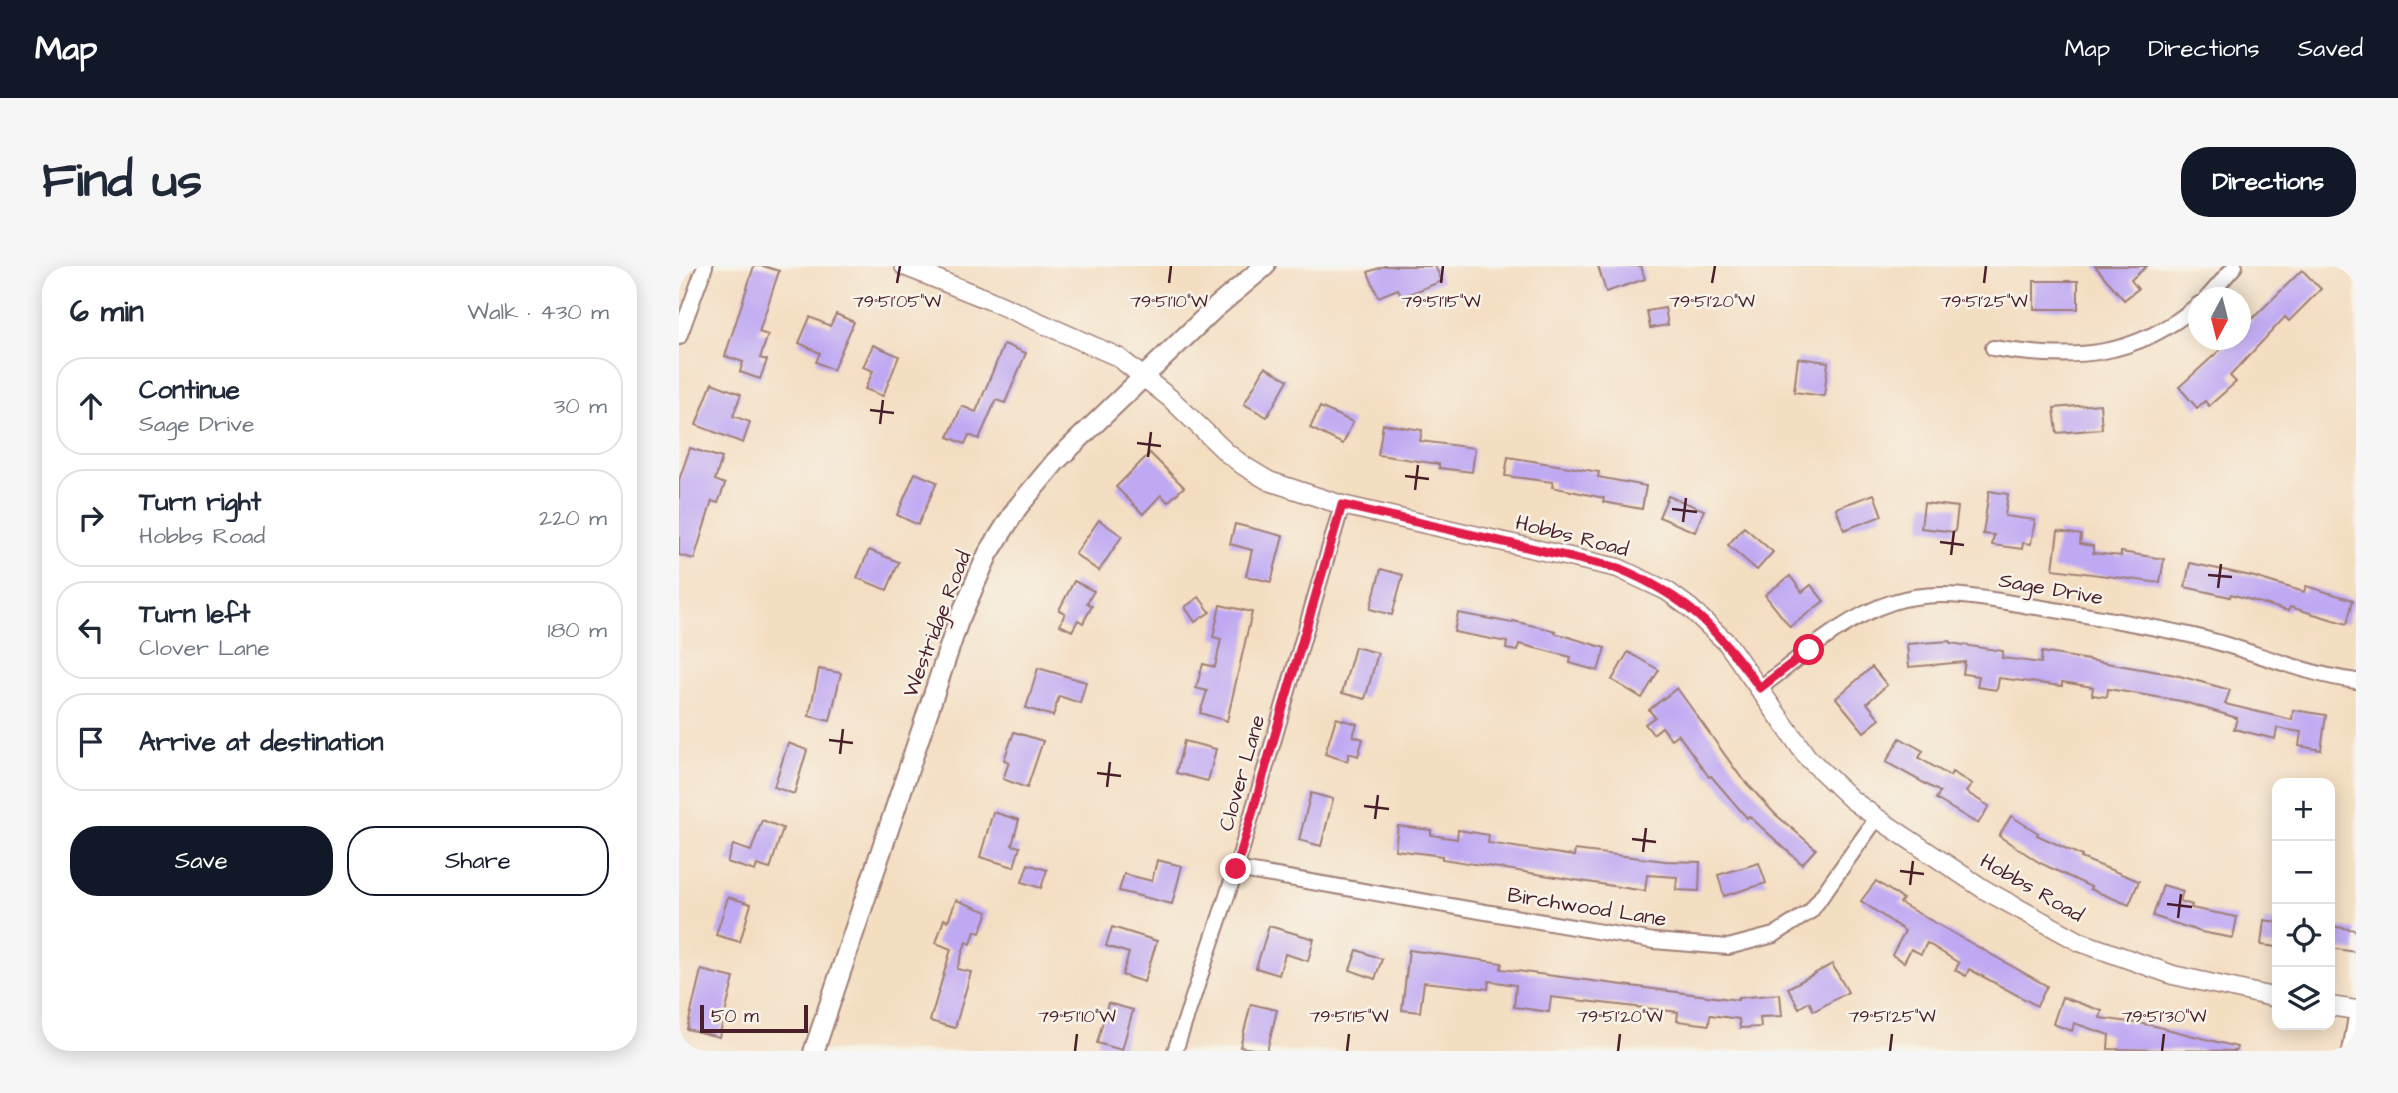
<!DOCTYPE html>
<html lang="en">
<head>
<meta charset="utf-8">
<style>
  body { margin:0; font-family:"Architects Daughter",sans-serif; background:#f6f6f7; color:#1f2937 }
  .controls { position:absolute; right:21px; bottom:21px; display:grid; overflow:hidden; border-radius:14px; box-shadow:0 4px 18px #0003 }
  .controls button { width:63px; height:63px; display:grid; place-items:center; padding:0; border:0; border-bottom:2px solid #e0e1e3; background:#fff; color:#1f2937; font:35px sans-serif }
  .compass { position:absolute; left:1509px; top:21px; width:63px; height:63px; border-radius:50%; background:#fff; box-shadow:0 4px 18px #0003; rotate:187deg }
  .scale { position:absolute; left:21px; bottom:18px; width:108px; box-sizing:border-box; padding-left:7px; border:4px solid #4a1f2b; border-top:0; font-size:19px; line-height:24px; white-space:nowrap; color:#4a1f2b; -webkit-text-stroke:5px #f7f3e8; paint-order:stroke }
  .stop { position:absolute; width:21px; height:21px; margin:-16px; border:5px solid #e11d48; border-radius:50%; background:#fff }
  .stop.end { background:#e11d48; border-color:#fff; box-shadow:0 2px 7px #0008 }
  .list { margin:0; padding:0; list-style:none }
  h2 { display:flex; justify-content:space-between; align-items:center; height:91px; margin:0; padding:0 28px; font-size:30px }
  h2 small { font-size:23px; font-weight:400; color:#747a83 }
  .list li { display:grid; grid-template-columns:46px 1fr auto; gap:21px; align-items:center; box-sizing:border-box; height:98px; margin:0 14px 14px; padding:0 14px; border:2px solid #e0e1e3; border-radius:28px }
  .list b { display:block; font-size:26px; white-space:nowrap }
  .list p { margin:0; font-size:23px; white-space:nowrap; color:#747a83 }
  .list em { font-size:23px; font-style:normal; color:#747a83 }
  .actions { display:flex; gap:14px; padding:21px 28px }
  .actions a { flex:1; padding:16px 0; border:2px solid #111827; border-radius:28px; text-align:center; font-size:24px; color:#111827 }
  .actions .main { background:#111827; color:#fff }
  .icon { flex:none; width:38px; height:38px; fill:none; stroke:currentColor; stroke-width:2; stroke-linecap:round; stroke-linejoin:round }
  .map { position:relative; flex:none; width:1677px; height:785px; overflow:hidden; border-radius:28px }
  header { display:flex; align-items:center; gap:42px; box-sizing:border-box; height:98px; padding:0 35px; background:#111827; color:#fff }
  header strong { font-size:33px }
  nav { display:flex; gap:38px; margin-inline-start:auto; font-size:24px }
  .intro { display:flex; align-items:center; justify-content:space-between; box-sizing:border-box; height:168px; padding:0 42px }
  h1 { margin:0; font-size:49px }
  .button { padding:18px 32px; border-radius:28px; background:#111827; color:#fff; font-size:24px; font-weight:700 }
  main { display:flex; gap:42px; padding:0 42px }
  aside { flex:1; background:#fff; border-radius:28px; box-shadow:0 4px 18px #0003 }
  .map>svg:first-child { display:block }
</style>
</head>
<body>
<header>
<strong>Map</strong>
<nav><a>Map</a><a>Directions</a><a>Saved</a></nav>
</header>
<div class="intro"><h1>Find us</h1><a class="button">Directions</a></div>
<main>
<aside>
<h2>6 min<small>Walk · 430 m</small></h2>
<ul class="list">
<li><svg class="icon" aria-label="ahead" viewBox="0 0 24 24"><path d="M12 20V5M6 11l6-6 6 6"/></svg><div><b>Continue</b><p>Sage Drive</p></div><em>30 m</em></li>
<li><svg class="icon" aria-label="right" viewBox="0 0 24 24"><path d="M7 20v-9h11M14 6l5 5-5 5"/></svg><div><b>Turn right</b><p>Hobbs Road</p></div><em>220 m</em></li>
<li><svg class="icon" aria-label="left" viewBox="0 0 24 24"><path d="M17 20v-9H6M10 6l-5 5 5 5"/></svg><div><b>Turn left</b><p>Clover Lane</p></div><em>180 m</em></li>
<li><svg class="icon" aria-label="arrive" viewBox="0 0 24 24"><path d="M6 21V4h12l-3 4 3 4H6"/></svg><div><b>Arrive at destination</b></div></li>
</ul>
<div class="actions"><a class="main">Save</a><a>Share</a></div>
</aside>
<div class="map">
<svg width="1677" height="785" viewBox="0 0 1677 785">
  <rect width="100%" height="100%" fill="#f7f3e8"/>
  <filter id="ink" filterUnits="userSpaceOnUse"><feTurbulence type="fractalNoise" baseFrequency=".0143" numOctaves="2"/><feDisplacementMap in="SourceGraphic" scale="14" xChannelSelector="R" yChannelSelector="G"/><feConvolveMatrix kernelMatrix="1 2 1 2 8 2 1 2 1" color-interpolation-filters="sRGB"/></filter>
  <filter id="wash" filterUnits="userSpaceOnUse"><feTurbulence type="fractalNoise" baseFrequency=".00686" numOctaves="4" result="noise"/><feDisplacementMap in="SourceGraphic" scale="28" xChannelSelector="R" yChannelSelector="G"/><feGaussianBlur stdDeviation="1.57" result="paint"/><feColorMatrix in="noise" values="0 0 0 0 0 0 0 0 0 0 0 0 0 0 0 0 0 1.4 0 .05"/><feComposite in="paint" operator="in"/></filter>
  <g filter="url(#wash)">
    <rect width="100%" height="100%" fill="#f4dec2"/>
    <g id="blocks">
      <!-- building -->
      <g fill="#bfa9f3">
        <path d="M75,0H84L100,5L80,66L89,69L81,92L88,94L81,113L61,106L64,96L46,90Z"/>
        <path d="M705,0H756L763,15L723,31L719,23L699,31L689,6Z"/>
        <path d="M919,0H962L966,13L927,26Z"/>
        <path d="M1416,0H1468L1452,14L1459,23L1445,34Z"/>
        <path d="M1623,4L1642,23L1610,55L1606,51L1551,110L1557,116L1530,140L1526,135L1518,142L1500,121L1552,74H1562V64Z"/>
        <rect x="1355" y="15" width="44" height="28"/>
        <path d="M986,42L989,59L971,62L968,45Z"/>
        <path d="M157,48L175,56L154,104L137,96L141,87L120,77L131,51L151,60Z"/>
        <path d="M325,78L347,87L326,137L317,134L300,173L290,169L286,178L269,171L283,140L297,146Z"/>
        <path d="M194,79L220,90L204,130L186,123L194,105L184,101Z"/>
        <path d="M1119,92L1149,96L1145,130L1115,126Z"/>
        <path d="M586,101L609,114L588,151L565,138Z"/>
        <path d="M33,117L62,128L54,150L71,156L64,177L17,159Z"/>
        <path d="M1421,138L1423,163L1378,167L1375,142Z"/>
        <path d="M641,141L674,156L664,178L631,162Z"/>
        <path d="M704,158L743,164L741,175L796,182L793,206L760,202V198L699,189Z"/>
        <path d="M11,182L43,192L36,214L46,218L39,237L33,235L15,293L0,289V214Z"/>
        <path d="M471,187L505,221L489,236L482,229L464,248L437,221Z"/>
        <path d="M829,191L920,206L919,211L967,220L963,243L924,236L925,232L873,221L874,216L826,210Z"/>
        <path d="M236,207L258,216L239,259L218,249Z"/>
        <path d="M1310,225L1329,228L1326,250L1356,254L1352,278L1344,277L1343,283L1313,279L1315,269L1304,268Z"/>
        <path d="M1195,228L1203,250L1165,264L1157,242Z"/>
        <path d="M989,230L1025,244L1016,266L980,251Z"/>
        <path d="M1245,237L1279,241L1276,266L1242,262Z"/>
        <path d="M420,254L443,270L420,305L396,288Z"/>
        <path d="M556,258L604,270L592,316L567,310L573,284L551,278Z"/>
        <path d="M1065,261L1094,286L1078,304L1049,279Z"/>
        <path d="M1379,265L1402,269L1401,278L1414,280V287L1442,290V286L1485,293L1481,317L1374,303Z"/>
        <path d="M190,284L220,296L208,324L178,312Z"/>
        <path d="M1511,297L1572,310L1625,326L1627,320L1674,334L1668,358L1611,341L1609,345L1552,328L1551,331L1506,321Z"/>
        <path d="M702,303L724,309L713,349L691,343Z"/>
        <path d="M1111,310L1123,326L1132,319L1145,335L1111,361L1086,329Z"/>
        <path d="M395,315L415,325L408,337L413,340L404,357L399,354L393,365L381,359L386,347L380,344Z"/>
        <path d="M520,331L531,346L516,356L506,341Z"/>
        <path d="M541,339L573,346L548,455L521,447L528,425L517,422L524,398L536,401L542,373L534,371Z"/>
        <path d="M779,347L833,357L834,355L877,365L876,367L926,382L919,405L891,397L892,391L840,378L838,385L827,383L828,376L775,366Z"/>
        <path d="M1271,375V377L1324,385L1323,392L1362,397L1363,386L1497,409L1551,424L1546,438L1613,454L1614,444L1647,449L1642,484L1620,480L1622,466L1598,462L1596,473L1555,463L1558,452L1502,435L1429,423L1428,431L1413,429L1414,421L1383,416V420L1320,412L1318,424L1298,421L1300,410L1284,408L1286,396L1230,401L1228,378Z"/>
        <path d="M676,381L699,387L686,433L663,427Z"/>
        <path d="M949,386L980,404L963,432L933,414Z"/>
        <path d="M1193,401L1208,419L1188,437L1201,453L1185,466L1157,432Z"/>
        <path d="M359,402L407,416L401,437L380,430L374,450L347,442Z"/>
        <path d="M140,403L162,407L151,455L130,450Z"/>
        <path d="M998,422L1061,510L1096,548L1137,583L1123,598L1070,550L1068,552L1032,510L1030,511L999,468L992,473L983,461L974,468L966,458L976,451L970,444Z"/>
        <path d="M657,452L678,458L674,470L684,473L679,490L670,487L668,495L646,488Z"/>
        <path d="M335,466L364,475L348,522L324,513L330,496L325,494Z"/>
        <path d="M1221,472L1244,485L1240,492L1271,510L1273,506L1293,518L1287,526L1310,540L1299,558L1257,533L1261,526L1207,496Z"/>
        <path d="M505,475L537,483L529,515L497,507Z"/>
        <path d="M109,477L128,484L115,528L95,521Z"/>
        <path d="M632,527L654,533L642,580L620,574Z"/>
        <path d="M314,546L340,554L333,579L341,581L335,601L301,591Z"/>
        <path d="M1332,550L1359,567L1358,569L1403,590L1402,592L1460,615L1450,639L1411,623L1412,621L1361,597L1320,570Z"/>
        <path d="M83,554L104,562L91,603L78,599L76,605L48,596L54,579L72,585Z"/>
        <path d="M719,560L752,564V569L778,573L779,564L810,569L809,577L895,590L896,584L986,595L1021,596L1020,625L997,624L998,611L968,609L966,625L763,593V590L716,584Z"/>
        <path d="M478,594L503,600L493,638L440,625L445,608L473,615Z"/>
        <path d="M1080,597L1087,617L1045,630L1039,609Z"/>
        <path d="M349,598L368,604L362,622L343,616Z"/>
        <path d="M1197,615L1224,633L1221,637L1368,720L1358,740L1290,703L1287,710L1276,704L1280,697L1248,677L1242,688L1232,683L1225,696L1213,689L1226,665L1182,635Z"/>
        <path d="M1484,619L1504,625L1501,635L1513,639L1512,642L1558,651L1554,672L1522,666L1474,650Z"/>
        <path d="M49,631L72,638L61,676L37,669Z"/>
        <path d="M277,634L309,646L301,667L296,665L292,678L287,676L278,703L292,706L276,762L251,755L272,683L257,677L265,653L269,655Z"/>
        <path d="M1585,654L1598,656V681L1582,679Z"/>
        <path d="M590,660L635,673L629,695L606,688L600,709L577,702Z"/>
        <path d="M1651,660L1677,664V686L1651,682Z"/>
        <path d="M433,661L478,675L465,716L443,709L450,687L427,680Z"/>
        <path d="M678,684L703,693L696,713L671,704Z"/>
        <path d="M730,684L823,697L822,703L1059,734V732L1101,728L1103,750L1081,751L1082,761L1061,762L1060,753L1031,749L1030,759L998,755L999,746L872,731L870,746L835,741L837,719L810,715L809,723L745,716L741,746L723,744Z"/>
        <path d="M1153,698L1169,726L1135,745L1130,736L1120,742L1109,722Z"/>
        <path d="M22,704L55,712L40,771L8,763Z"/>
        <path d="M1383,731L1423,745L1421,752L1472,759L1558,781L1557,785L1429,783L1430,769L1395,757L1393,765L1374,758Z"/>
        <path d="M429,737L454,744L443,784L418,777Z"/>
        <path d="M572,738L598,744L588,785L561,781Z"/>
      </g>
    </g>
  </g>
  <g filter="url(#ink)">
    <use href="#blocks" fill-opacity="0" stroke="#9f7e76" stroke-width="2"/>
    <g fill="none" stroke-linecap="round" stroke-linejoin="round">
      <defs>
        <g id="minor">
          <path d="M1528,32L1556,0"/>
          <path d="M0,71L26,0"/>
          <path d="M1314,82C1394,95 1455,93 1520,38"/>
          <path d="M1081,422C1122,391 1164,352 1214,336C1257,322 1302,332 1345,339C1405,349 1465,358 1523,372C1574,385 1625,408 1677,415"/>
          <path d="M557,603L975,675L1049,681L1095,669L1132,645L1198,552"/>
          <path d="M496,785L557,603L663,239"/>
          <path d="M1671,785L1677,751"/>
        </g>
        <g id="tertiary">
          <path d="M225,0L310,34L439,91L492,133L548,187L565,200L590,215L663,239L939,302L988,325L1011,342L1048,377L1128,491L1172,533L1198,552L1306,624L1401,676L1494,709L1598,732"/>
          <path d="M1651,740L1677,744"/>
        </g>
        <path id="secondary" d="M135,785L279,356L309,288L338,242L377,195L535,43L586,0"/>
      </defs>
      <!-- minor casing -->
      <use href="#minor" stroke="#9f7e76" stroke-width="18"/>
      <!-- tertiary casing -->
      <use href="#tertiary" stroke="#9f7e76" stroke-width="21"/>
      <!-- secondary casing -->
      <use href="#secondary" stroke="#9f7e76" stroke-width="23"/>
      <!-- minor -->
      <use href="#minor" stroke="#fff" stroke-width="14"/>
      <!-- tertiary -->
      <use href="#tertiary" stroke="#fff" stroke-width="18"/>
      <!-- secondary -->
      <use href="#secondary" stroke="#fff" stroke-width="19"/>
    </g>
  </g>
  <g fill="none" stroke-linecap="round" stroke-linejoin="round" filter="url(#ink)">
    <!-- route -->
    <path stroke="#e11d48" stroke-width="9" d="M557,603L663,239L939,302C1009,331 1037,362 1081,422L1130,384"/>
  </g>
  <!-- ticks -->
  <path fill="none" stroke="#4a1f2b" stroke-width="2.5" d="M218,17L221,0M490,17L492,0M762,17L764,0M1033,17L1036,0M1305,17L1307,0M191,144L215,147M201,158L204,134M458,177L482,180M469,191L472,166M726,210L750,213M736,224L739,199M993,243L1018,246M1004,256L1007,232M1261,276L1285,279M1272,289L1275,265M1529,309L1553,311M1539,322L1542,298M150,474L174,477M161,488L164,463M418,507L442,510M428,521L431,496M685,540L710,543M696,553L699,529M953,573L977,576M964,586L967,562M1221,605L1245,608M1231,619L1234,595M1488,638L1513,641M1499,652L1502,628M396,785L398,768M668,785L670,768M939,785L941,768M1211,785L1213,768M1483,785L1485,768"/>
  <g text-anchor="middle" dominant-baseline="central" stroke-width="5" stroke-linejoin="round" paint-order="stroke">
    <!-- street labels -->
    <g font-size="21" fill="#4a1f2b" stroke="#f7f3e8">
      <text transform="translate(893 270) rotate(14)">Hobbs Road</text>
      <text transform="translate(1372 323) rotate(10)">Sage Drive</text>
      <text transform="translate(258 358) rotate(-69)">Westridge Road</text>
      <text transform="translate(563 507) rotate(-74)">Clover Lane</text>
      <text transform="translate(1353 622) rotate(30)">Hobbs Road</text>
      <text transform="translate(908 641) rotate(9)">Birchwood Lane</text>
    </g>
  </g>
  <g font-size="18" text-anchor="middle" fill="#4a1f2b" stroke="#f7f3e8" stroke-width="5" stroke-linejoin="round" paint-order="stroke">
    <text x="218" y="41">79°51'05"W</text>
    <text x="490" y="41">79°51'10"W</text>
    <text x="762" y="41">79°51'15"W</text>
    <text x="1033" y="41">79°51'20"W</text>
    <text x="1305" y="41">79°51'25"W</text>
    <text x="398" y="756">79°51'10"W</text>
    <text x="670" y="756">79°51'15"W</text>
    <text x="941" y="756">79°51'20"W</text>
    <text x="1213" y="756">79°51'25"W</text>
    <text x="1485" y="756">79°51'30"W</text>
  </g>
</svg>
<div class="controls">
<button>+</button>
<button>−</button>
<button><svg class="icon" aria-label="locate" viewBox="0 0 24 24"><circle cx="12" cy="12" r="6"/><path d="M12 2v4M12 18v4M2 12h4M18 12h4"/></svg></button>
<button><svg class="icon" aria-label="layers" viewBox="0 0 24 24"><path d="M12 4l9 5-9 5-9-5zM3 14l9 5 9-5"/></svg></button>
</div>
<svg class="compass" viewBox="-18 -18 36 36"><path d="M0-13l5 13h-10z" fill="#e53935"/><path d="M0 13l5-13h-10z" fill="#747a83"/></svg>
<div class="scale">50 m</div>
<div class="stop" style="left:1130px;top:384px"></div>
<div class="stop end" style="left:557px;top:603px"></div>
</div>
</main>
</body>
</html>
